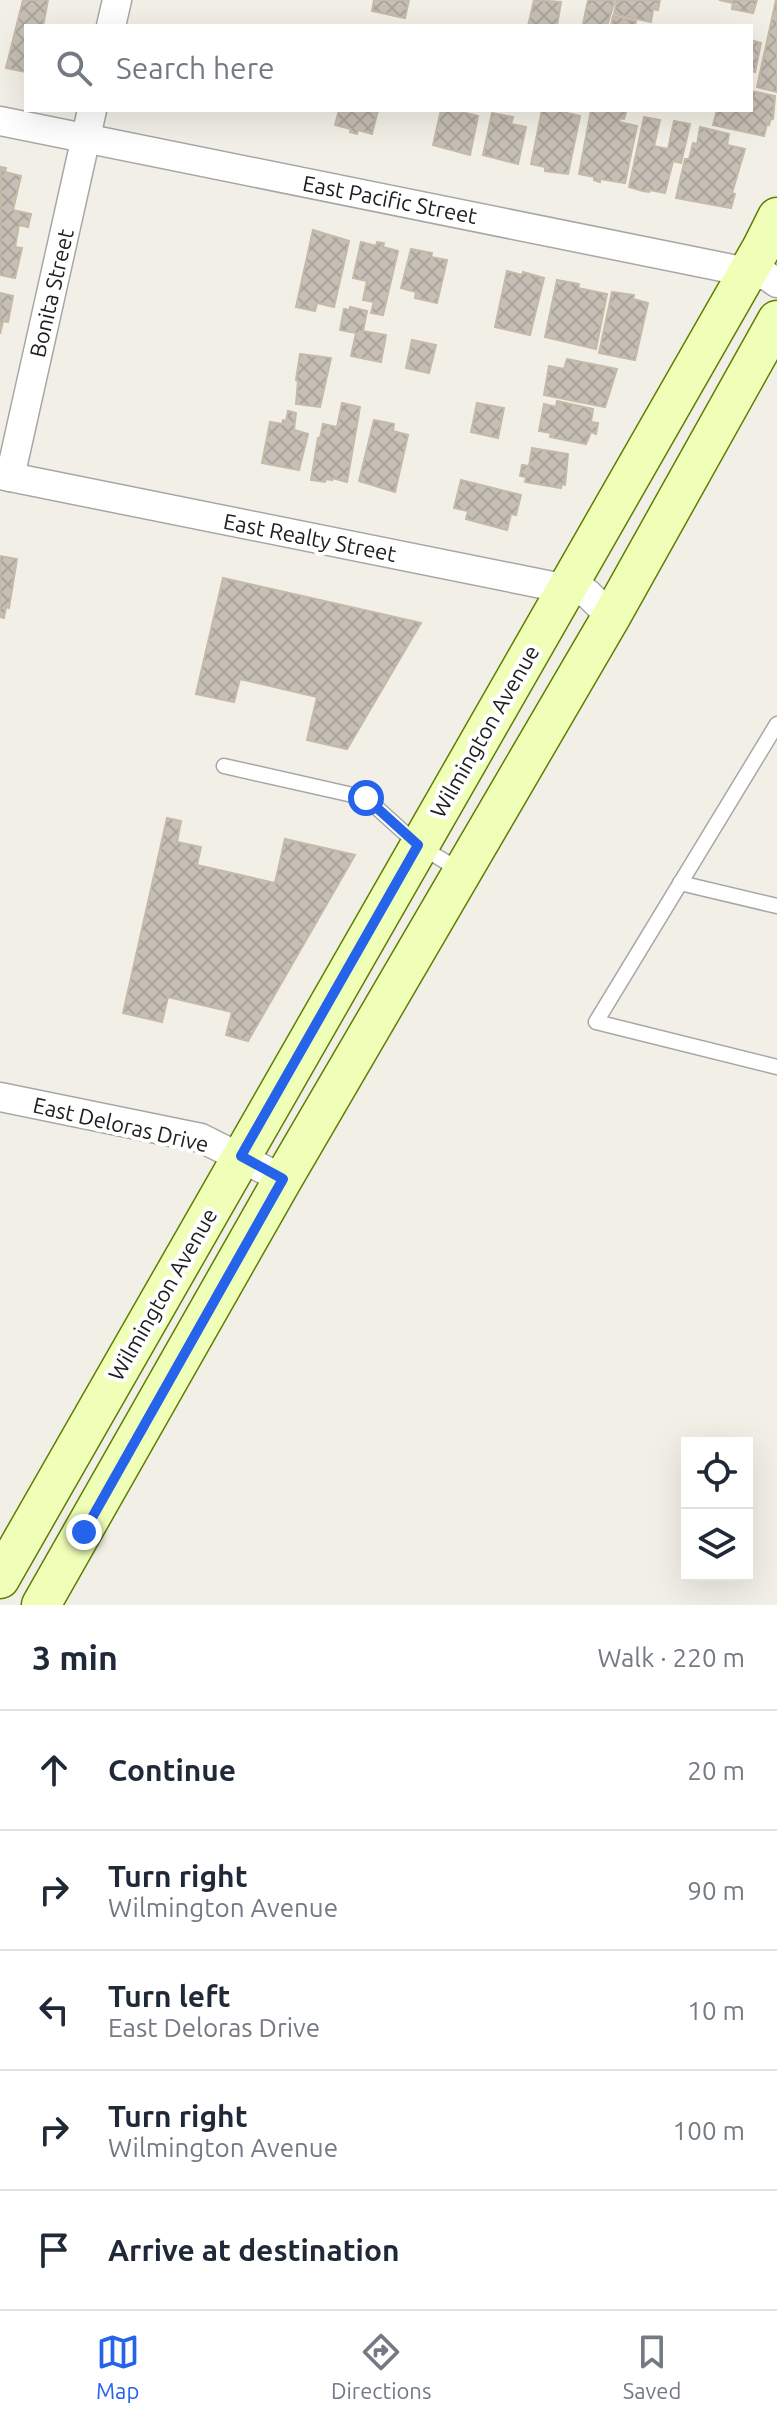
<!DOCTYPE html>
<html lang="en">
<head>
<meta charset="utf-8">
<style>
  body { margin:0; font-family:Ubuntu,sans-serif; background:#f2f2f3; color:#1f2937 }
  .controls { position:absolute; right:24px; bottom:24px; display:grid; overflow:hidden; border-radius:0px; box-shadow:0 8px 32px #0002 }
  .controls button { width:72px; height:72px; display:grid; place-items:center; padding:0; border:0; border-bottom:2px solid #e0e1e3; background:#fff; color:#1f2937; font:40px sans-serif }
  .stop { position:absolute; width:24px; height:24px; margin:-18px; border:6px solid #2563eb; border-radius:50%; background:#fff }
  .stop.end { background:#2563eb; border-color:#fff; box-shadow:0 2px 8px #0008 }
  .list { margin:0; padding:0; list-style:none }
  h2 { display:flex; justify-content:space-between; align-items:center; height:104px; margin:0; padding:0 32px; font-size:34px }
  h2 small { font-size:26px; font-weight:400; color:#747a83 }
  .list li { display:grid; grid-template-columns:52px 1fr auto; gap:24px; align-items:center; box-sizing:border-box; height:120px; padding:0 32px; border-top:2px solid #e0e1e3 }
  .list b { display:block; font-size:30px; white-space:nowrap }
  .list p { margin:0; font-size:26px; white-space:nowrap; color:#747a83 }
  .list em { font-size:26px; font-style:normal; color:#747a83 }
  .icon { flex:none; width:44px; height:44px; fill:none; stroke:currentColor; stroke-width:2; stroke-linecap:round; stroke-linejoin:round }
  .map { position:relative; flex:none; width:777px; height:1605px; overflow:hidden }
  .search { position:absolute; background:#fff; box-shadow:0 8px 32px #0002; left:24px; right:24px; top:24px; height:88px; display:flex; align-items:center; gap:20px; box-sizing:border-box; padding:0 28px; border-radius:0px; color:#747a83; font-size:30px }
  .sheet { height:704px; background:#fff }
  nav { display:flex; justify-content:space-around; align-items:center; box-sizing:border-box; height:112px; border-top:2px solid #e0e1e3; background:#fff; font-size:22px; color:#747a83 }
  nav a { display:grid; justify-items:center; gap:4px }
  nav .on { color:#2563eb }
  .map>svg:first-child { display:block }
</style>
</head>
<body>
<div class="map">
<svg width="777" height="1605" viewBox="0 0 777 1605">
  <defs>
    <pattern id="building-cross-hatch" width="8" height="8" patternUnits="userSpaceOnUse" patternTransform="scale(2)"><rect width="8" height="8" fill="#c6bfb5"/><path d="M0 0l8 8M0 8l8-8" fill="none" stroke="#aaa49b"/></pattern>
  </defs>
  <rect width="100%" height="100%" fill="#f2f0e6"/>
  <!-- building -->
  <g fill="url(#building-cross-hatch)" stroke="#c5b9a7" stroke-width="2">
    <path d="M23,0H48L43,26H26V72L6,68Z"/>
    <path d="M374,0H409L405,18L372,11Z"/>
    <path d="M534,0L561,2L557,26H528Z"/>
    <path d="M588,0H615L607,26L583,24Z"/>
    <path d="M617,0H660L658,10L653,9L651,22L614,14Z"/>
    <path d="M719,0H757L753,13L732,9L733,3Z"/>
    <path d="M776,0H777V92L757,87Z"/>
    <path d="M613,16L636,21L635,26H611Z"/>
    <path d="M751,40L761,43L755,72L751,71Z"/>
    <path d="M751,91L775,96L773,119L771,118L769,125L767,124L764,136L713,125L717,110H751Z"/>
    <path d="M339,110H378L372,134L358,130L357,134L350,132L351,129L335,125Z"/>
    <path d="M441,110H462V112L478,116L470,155L433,145Z"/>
    <path d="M542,110H564L563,112L580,116L568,174L545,171V167L531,164Z"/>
    <path d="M591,110H621L626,112L624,119L620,118L619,122L637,126L625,183L600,179V182L594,180V177L579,174Z"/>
    <path d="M492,113L513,117L511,124L526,127L518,164L483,155Z"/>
    <path d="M644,117L660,120L654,146L668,149L674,121L690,124L681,163L673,161L665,193L650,190L649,192L643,191L629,187Z"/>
    <path d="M700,127L729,134L727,145L745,149L732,193L735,194L731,208L676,198L685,159H689L693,143L697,144Z"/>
    <path d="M1,167L6,168L5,172L21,176L13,210L31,214L28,227L19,225L15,247L22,248L15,278L0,275Z"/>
    <path d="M313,230L349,241L334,307L317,303L315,311L296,307Z"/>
    <path d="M361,242L376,246L377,242L384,243L383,247L398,251L383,315L371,313L374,302L363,300L367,281L353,278Z"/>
    <path d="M411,249L432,253L431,257L447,260L437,303L415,298L416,292L401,288Z"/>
    <path d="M507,271L522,275L523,272L544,278L530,335L495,327Z"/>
    <path d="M557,280L579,284L578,288L607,294L596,349L545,337Z"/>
    <path d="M612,292L634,295L633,299L648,303L635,360L599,353Z"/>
    <path d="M0,293L13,296L8,322L3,321L0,334Z"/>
    <path d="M350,307L367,311L363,331L386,335L381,362L351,356L356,333L340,330L344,309L350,310Z"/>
    <path d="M412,340L436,345L429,373L406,368Z"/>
    <path d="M300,354L331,358L320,407L296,404L298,381L296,380Z"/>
    <path d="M567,359L617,369L605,407L544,395L549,366L564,369Z"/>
    <path d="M557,401L593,409L591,422L598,423L596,434L591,432L586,444L550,437L551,433L539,431L544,404L556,407Z"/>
    <path d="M342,403L360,407L347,482L332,478V480L326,479L325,482L311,480L318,438H320L323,424L337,427Z"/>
    <path d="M477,403L504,408L498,438L471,432Z"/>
    <path d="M288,411L296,413L294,430L308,434L299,470L262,463L270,422L282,424L283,420L286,421Z"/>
    <path d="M374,420L394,424L393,431L408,435L395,492L359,481Z"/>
    <path d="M532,448L568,454L565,485L562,484L561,488L525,482L526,477L520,476L522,465L529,466Z"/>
    <path d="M461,480L521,495L516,515L511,514L507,530L466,519L468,511L454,508Z"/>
    <path d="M0,556L17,559L9,608L6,607L4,618L0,617Z"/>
    <path d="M223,578L421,623L347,749L307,740L317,697L240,679L234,702L196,694Z"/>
    <path d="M167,818L181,821L177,842L201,847L197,865L275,883L285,839L355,855L248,1041L226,1035L232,1012L168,997L162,1022L123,1013Z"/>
  </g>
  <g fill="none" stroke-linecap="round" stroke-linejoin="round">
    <defs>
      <g id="lane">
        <path d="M777,724L596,1022L777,1067"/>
        <path d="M224,766L366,798L418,845L461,871"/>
        <path d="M680,883L777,906"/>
      </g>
      <g id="street">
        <path d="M111,26L117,0"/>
        <path d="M0,121L767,276L777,283"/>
        <path d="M0,475L587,593L611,617"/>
        <path d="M10,477L92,110"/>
        <path d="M0,1097L201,1138L283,1179"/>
      </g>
      <g id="secondary">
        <path d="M0,1579L762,247L777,217"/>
        <path d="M41,1605L283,1179L611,617L777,320"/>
      </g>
    </defs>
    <!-- lane casing -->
    <use href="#lane" stroke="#a7a7a7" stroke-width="17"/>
    <!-- street casing -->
    <use href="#street" stroke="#a7a7a7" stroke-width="31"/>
    <!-- secondary casing -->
    <use href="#secondary" stroke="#5d7f00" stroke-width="41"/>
    <!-- lane -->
    <use href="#lane" stroke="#fff" stroke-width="14"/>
    <!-- street -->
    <use href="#street" stroke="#fff" stroke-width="28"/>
    <!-- secondary -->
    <use href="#secondary" stroke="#f0ffb7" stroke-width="38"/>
  </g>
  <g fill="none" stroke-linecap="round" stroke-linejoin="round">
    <!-- route -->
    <path stroke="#2563eb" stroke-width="10" d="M84,1532L283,1179L241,1156L418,845L366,798"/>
  </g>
  <g text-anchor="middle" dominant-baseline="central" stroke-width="8" stroke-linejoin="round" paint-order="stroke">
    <!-- street labels -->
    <g font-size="22" fill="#202020" stroke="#fff">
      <text transform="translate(390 199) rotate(11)">East Pacific Street</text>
      <text transform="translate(51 293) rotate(-77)">Bonita Street</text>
      <text transform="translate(310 537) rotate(11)">East Realty Street</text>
      <text transform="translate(484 731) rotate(-60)">Wilmington Avenue</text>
      <text transform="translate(121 1124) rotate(13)">East Deloras Drive</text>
      <text transform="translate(162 1294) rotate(-60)">Wilmington Avenue</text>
    </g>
  </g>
</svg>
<div class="controls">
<button><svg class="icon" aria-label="locate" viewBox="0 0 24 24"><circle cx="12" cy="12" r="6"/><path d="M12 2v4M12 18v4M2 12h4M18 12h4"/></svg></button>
<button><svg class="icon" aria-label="layers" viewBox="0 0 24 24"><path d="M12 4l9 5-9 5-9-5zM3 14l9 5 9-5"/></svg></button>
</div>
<div class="stop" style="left:366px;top:798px"></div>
<div class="stop end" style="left:84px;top:1532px"></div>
<div class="search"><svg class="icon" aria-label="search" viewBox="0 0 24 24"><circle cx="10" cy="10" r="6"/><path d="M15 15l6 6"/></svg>Search here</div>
</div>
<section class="sheet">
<h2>3 min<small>Walk · 220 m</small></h2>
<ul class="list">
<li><svg class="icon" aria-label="ahead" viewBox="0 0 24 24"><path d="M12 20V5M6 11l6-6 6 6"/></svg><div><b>Continue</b></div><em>20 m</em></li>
<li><svg class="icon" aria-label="right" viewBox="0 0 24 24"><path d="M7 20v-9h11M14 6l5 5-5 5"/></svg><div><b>Turn right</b><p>Wilmington Avenue</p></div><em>90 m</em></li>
<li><svg class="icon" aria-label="left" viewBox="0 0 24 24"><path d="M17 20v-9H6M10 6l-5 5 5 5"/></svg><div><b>Turn left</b><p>East Deloras Drive</p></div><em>10 m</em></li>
<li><svg class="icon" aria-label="right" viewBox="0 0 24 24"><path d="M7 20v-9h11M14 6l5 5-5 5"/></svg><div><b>Turn right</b><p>Wilmington Avenue</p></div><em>100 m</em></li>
<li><svg class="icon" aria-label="arrive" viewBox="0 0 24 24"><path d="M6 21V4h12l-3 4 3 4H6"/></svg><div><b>Arrive at destination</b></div></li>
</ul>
</section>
<nav>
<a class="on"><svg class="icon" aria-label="map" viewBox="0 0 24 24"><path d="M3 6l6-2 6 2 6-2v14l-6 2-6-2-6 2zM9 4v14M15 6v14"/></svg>Map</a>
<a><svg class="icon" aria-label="directions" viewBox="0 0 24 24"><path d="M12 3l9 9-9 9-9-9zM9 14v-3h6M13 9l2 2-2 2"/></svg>Directions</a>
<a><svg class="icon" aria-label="saved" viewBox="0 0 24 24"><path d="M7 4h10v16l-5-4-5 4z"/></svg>Saved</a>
</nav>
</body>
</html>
